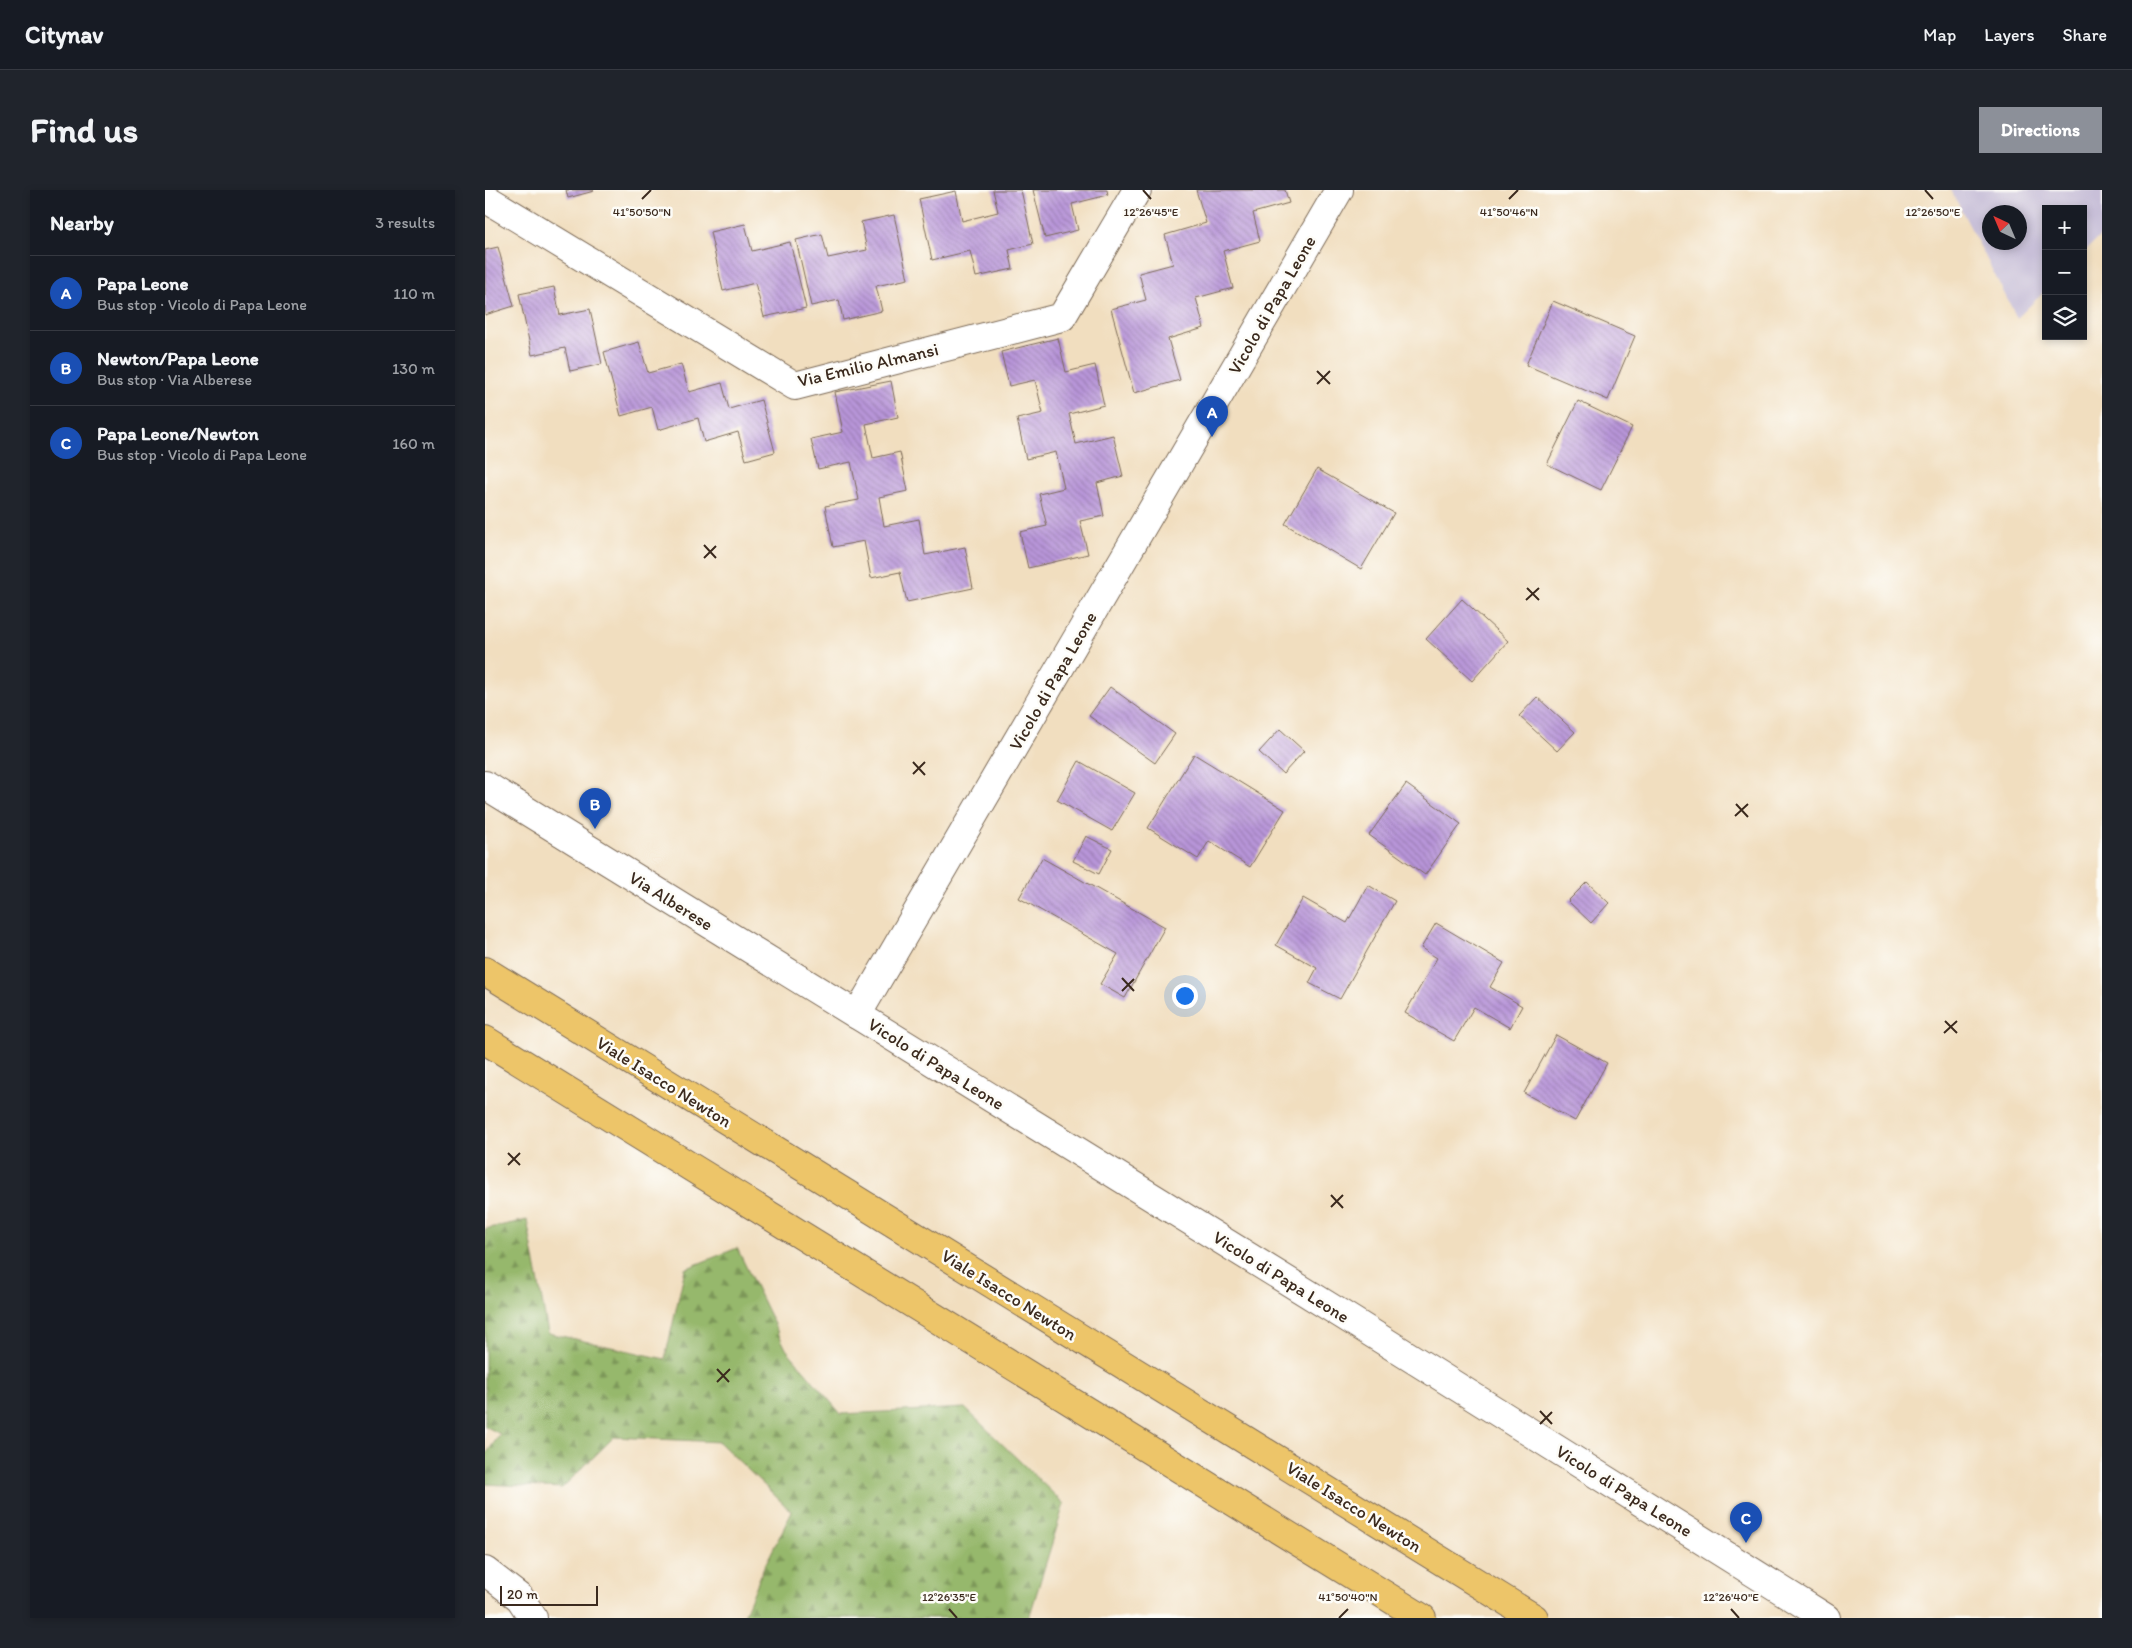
<!DOCTYPE html>
<html lang="en">
<head>
<meta charset="utf-8">
<style>
  body { margin:0; font-family:Itim,sans-serif; background:#20242c; color:#f1f3f6 }
  .controls { position:absolute; right:15px; top:15px; display:grid; overflow:hidden; border-radius:0px; box-shadow:0 2px 8px #0003 }
  .controls button { width:45px; height:45px; display:grid; place-items:center; padding:0; border:0; border-bottom:1px solid #363941; background:#171b24; color:#f1f3f6; font:25px sans-serif }
  .compass { position:absolute; left:1497px; top:15px; width:45px; height:45px; border-radius:50%; background:#171b24; box-shadow:0 2px 8px #0003; rotate:316deg }
  .scale { position:absolute; left:15px; bottom:12px; width:98px; box-sizing:border-box; padding-left:5px; border:2px solid #3b2a1e; border-top:0; font-size:14px; line-height:18px; white-space:nowrap; color:#3b2a1e; -webkit-text-stroke:4px #fdfcf7; paint-order:stroke }
  .you { position:absolute; left:699px; top:805px; width:18px; height:18px; margin:-12px; border:4px solid #fff; border-radius:50%; background:#1a73e8; box-shadow:0 0 0 8px #1a73e833 }
  .badge { display:grid; place-items:center; width:32px; height:32px; border-radius:50%; background:#8c9099; color:#fff; font-size:16px; font-weight:700 }
  .pin { position:absolute; translate:-50% -41px; filter:drop-shadow(0 1px 2px #0008) }
  .pin::after { content:''; position:absolute; top:26px; width:18px; height:15px; background:inherit; clip-path:polygon(0 0,100% 0,50% 100%) }
  .list { margin:0; padding:0; list-style:none }
  h2 { display:flex; justify-content:space-between; align-items:center; height:65px; margin:0; padding:0 20px; font-size:21px }
  h2 small { font-size:16px; font-weight:400; color:#9ea1a6 }
  .list li { display:grid; grid-template-columns:32px 1fr auto; gap:15px; align-items:center; box-sizing:border-box; height:75px; padding:0 20px; border-top:1px solid #363941 }
  .list b { display:block; font-size:19px; white-space:nowrap }
  .list p { margin:0; font-size:16px; white-space:nowrap; color:#9ea1a6 }
  .list em { font-size:16px; font-style:normal; color:#9ea1a6 }
  .icon { flex:none; width:28px; height:28px; fill:none; stroke:currentColor; stroke-width:2; stroke-linecap:round; stroke-linejoin:round }
  .map { position:relative; flex:none; width:1617px; height:1428px; overflow:hidden; border-radius:0px }
  header { display:flex; align-items:center; gap:30px; box-sizing:border-box; height:70px; padding:0 25px; background:#171b24; border-bottom:1px solid #363941 }
  header strong { font-size:24px }
  nav { display:flex; gap:28px; margin-inline-start:auto; font-size:18px }
  .intro { display:flex; align-items:center; justify-content:space-between; box-sizing:border-box; height:120px; padding:0 30px }
  h1 { margin:0; font-size:35px }
  .button { padding:12px 22px; border-radius:0px; background:#8c9099; color:#fff; font-size:18px; font-weight:700 }
  main { display:flex; gap:30px; padding:0 30px }
  aside { flex:1; background:#171b24; border-radius:0px; box-shadow:0 2px 8px #0003 }
  .map>svg:first-child { display:block }
</style>
</head>
<body>
<header>
<strong>Citynav</strong>
<nav><a>Map</a><a>Layers</a><a>Share</a></nav>
</header>
<div class="intro"><h1>Find us</h1><a class="button">Directions</a></div>
<main>
<aside>
<h2>Nearby<small>3 results</small></h2>
<ul class="list">
<li><span class="badge" style="background:#1a4fb4">A</span><div><b>Papa Leone</b><p>Bus stop · Vicolo di Papa Leone</p></div><em>110 m</em></li>
<li><span class="badge" style="background:#1a4fb4">B</span><div><b>Newton/Papa Leone</b><p>Bus stop · Via Alberese</p></div><em>130 m</em></li>
<li><span class="badge" style="background:#1a4fb4">C</span><div><b>Papa Leone/Newton</b><p>Bus stop · Vicolo di Papa Leone</p></div><em>160 m</em></li>
</ul>
</aside>
<div class="map">
<svg width="1617" height="1428" viewBox="0 0 1617 1428">
  <defs>
    <pattern id="forest-firs" width="22" height="20" patternUnits="userSpaceOnUse" patternTransform="scale(1.25)"><rect width="22" height="20" fill="#96b86c"/><path d="M5 1l3.5 6h-7zM16 11l3.5 6h-7z" fill="#7c9658"/></pattern>
    <pattern id="building-back-hatch" width="6" height="6" patternUnits="userSpaceOnUse" patternTransform="scale(1.25)"><rect width="6" height="6" fill="#b895d9"/><path d="M-1 5l2 2M0 0l6 6M5-1l2 2" fill="none" stroke="#977aaf"/></pattern>
  </defs>
  <rect width="100%" height="100%" fill="#fdfcf7"/>
  <filter id="ink" filterUnits="userSpaceOnUse"><feTurbulence type="fractalNoise" baseFrequency=".02" numOctaves="2"/><feDisplacementMap in="SourceGraphic" scale="10" xChannelSelector="R" yChannelSelector="G"/><feConvolveMatrix kernelMatrix="1 2 1 2 8 2 1 2 1" color-interpolation-filters="sRGB"/></filter>
  <filter id="wash" filterUnits="userSpaceOnUse"><feTurbulence type="fractalNoise" baseFrequency=".0096" numOctaves="4" result="noise"/><feDisplacementMap in="SourceGraphic" scale="20" xChannelSelector="R" yChannelSelector="G"/><feGaussianBlur stdDeviation="1.12" result="paint"/><feColorMatrix in="noise" values="0 0 0 0 0 0 0 0 0 0 0 0 0 0 0 0 0 1.4 0 .05"/><feComposite in="paint" operator="in"/></filter>
  <g filter="url(#wash)">
    <rect width="100%" height="100%" fill="#f1debf"/>
    <!-- industrial -->
    <path fill="#c8bfd8" fill-rule="evenodd" d="M1466,0H1617V44L1598,63V19H1561V100L1532,128ZM1504,22H1534V52H1504Z"/>
    <!-- forest -->
    <path fill="url(#forest-firs)" stroke="#687145" d="M42,1030L63,1143L180,1169L200,1079L252,1058L301,1159L356,1224L480,1218L579,1314L544,1428H258L280,1375L307,1322L234,1252L129,1247L77,1298L0,1294V1266L15,1244L0,1236V1039Z"/>
    <g id="blocks">
      <!-- building -->
      <g fill="url(#building-back-hatch)">
        <path d="M81,0H108L109,1L83,8Z"/>
        <path d="M508,0H536L548,54L524,60L528,79L491,87L485,61L447,70L434,9L471,1L477,31L513,22Z"/>
        <path d="M548,0H622L623,5L587,14L593,40L560,48Z"/>
        <path d="M711,0H800L804,13L768,23L775,51L738,61L748,98L711,108L719,138L683,149L695,190L649,203L626,119L661,110L654,83L688,74L680,45L721,33Z"/>
        <path d="M409,25L423,89L391,96L397,121L358,130L354,110L326,116L311,50L337,44L343,68L382,60L376,32Z"/>
        <path d="M260,34L267,61L305,52L321,118L279,127L270,93L238,101L225,42Z"/>
        <path d="M13,57L29,116L0,125V60Z"/>
        <path d="M69,97L75,125L105,119L117,174L85,181L80,158L47,165L34,104Z"/>
        <path d="M1068,111L1150,146L1123,210L1041,175Z"/>
        <path d="M573,148L581,182L610,175L619,215L584,224L591,254L628,245L638,286L612,293L619,326L595,331L603,364L543,378L535,342L562,336L554,304L579,298L571,262L541,269L532,229L558,223L550,190L524,196L516,162Z"/>
        <path d="M154,152L163,183L196,174L204,202L237,193L244,219L276,210L290,262L261,270L253,242L219,252L213,228L173,240L167,217L136,226L119,162Z"/>
        <path d="M406,191L413,227L381,234L388,268L415,262L423,301L394,307L399,336L434,329L440,365L480,357L488,398L422,412L415,382L386,388L379,351L348,357L340,316L374,310L366,272L333,279L326,249L358,242L350,202Z"/>
        <path d="M1093,211L1147,237L1116,300L1062,274Z"/>
        <path d="M832,279L909,323L876,379L800,334Z"/>
        <path d="M977,409L1023,451L987,491L941,449Z"/>
        <path d="M625,497L690,544L670,573L604,526Z"/>
        <path d="M1052,507L1090,542L1072,561L1034,526Z"/>
        <path d="M795,539L819,561L798,584L774,562Z"/>
        <path d="M709,564L800,620L765,677L724,651L713,669L663,638Z"/>
        <path d="M594,571L650,603L627,641L572,610Z"/>
        <path d="M921,594L976,634L940,685L884,645Z"/>
        <path d="M601,646L627,659L614,684L588,671Z"/>
        <path d="M557,668L680,737L640,808L615,794L633,764L534,708Z"/>
        <path d="M1102,692L1124,713L1106,733L1083,711Z"/>
        <path d="M883,695L910,711L855,809L824,793L832,778L791,755L818,708L862,733Z"/>
        <path d="M951,733L1019,773L1005,797L1037,816L1025,838L989,817L969,851L920,823L952,768L936,758Z"/>
        <path d="M1071,845L1122,873L1090,931L1039,903Z"/>
      </g>
    </g>
  </g>
  <g filter="url(#ink)">
    <use href="#blocks" fill-opacity="0" stroke="#7b6956" stroke-width="1"/>
    <g fill="none" stroke-linecap="round" stroke-linejoin="round">
      <defs>
        <g id="minor">
          <path d="M0,8L310,196L577,127L652,0"/>
          <path d="M0,595L861,1127L1341,1428"/>
          <path d="M372,825L854,0"/>
          <path d="M0,1381L35,1408L48,1428"/>
        </g>
        <g id="highway">
          <path d="M0,781L1049,1428"/>
          <path d="M0,850L937,1428"/>
        </g>
      </defs>
      <!-- minor casing -->
      <use href="#minor" stroke="#7b6956" stroke-width="30"/>
      <!-- highway casing -->
      <use href="#highway" stroke="#7b6956" stroke-width="30"/>
      <!-- minor -->
      <use href="#minor" stroke="#fff" stroke-width="28"/>
      <!-- highway -->
      <use href="#highway" stroke="#edc569" stroke-width="28"/>
    </g>
  </g>
  <!-- ticks -->
  <path fill="none" stroke="#3b2a1e" stroke-width="2" d="M658,0L666,9M1440,0L1448,9M157,9L166,0M1024,9L1033,0M832,181L845,194M832,194L845,181M219,355L231,368M219,368L231,356M1042,398L1054,410M1041,410L1054,398M428,572L440,585M428,584L440,572M1251,614L1263,627M1250,626L1263,614M637,788L649,801M637,801L649,789M1460,831L1472,843M1459,843L1472,831M23,963L35,975M23,975L35,963M846,1005L858,1018M846,1017L858,1005M232,1179L244,1192M232,1192L245,1179M1055,1221L1067,1234M1055,1234L1067,1222M464,1419L472,1428M1246,1419L1254,1428M854,1428L863,1419"/>
  <g text-anchor="middle" dominant-baseline="central" stroke-width="5" stroke-linejoin="round" paint-order="stroke">
    <!-- street labels -->
    <g font-size="18" fill="#3b2a1e" stroke="#fdfcf7">
      <text transform="translate(787 115) rotate(-60)">Vicolo di Papa Leone</text>
      <text transform="translate(383 175) rotate(-13)">Via Emilio Almansi</text>
      <text transform="translate(568 491) rotate(-60)">Vicolo di Papa Leone</text>
      <text transform="translate(186 711) rotate(32)">Via Alberese</text>
      <text transform="translate(451 874) rotate(32)">Vicolo di Papa Leone</text>
      <text transform="translate(179 892) rotate(32)">Viale Isacco Newton</text>
      <text transform="translate(796 1087) rotate(32)">Vicolo di Papa Leone</text>
      <text transform="translate(524 1105) rotate(32)">Viale Isacco Newton</text>
      <text transform="translate(1139 1301) rotate(32)">Vicolo di Papa Leone</text>
      <text transform="translate(869 1317) rotate(32)">Viale Isacco Newton</text>
    </g>
  </g>
  <g font-size="12" text-anchor="middle" fill="#3b2a1e" stroke="#fdfcf7" stroke-width="5" stroke-linejoin="round" paint-order="stroke">
    <text x="157" y="26">41°50'50"N</text>
    <text x="1024" y="26">41°50'46"N</text>
    <text x="666" y="26">12°26'45"E</text>
    <text x="1448" y="26">12°26'50"E</text>
    <text x="464" y="1411">12°26'35"E</text>
    <text x="1246" y="1411">12°26'40"E</text>
    <text x="863" y="1411">41°50'40"N</text>
  </g>
</svg>
<div class="controls">
<button>+</button>
<button>−</button>
<button><svg class="icon" aria-label="layers" viewBox="0 0 24 24"><path d="M12 4l9 5-9 5-9-5zM3 14l9 5 9-5"/></svg></button>
</div>
<svg class="compass" viewBox="-18 -18 36 36"><path d="M0-13l5 13h-10z" fill="#e53935"/><path d="M0 13l5-13h-10z" fill="#9ea1a6"/></svg>
<div class="scale">20 m</div>
<div class="you"></div>
<div class="pin badge" style="left:727px;top:247px;background:#1a4fb4">A</div>
<div class="pin badge" style="left:110px;top:639px;background:#1a4fb4">B</div>
<div class="pin badge" style="left:1261px;top:1353px;background:#1a4fb4">C</div>
</div>
</main>
</body>
</html>
